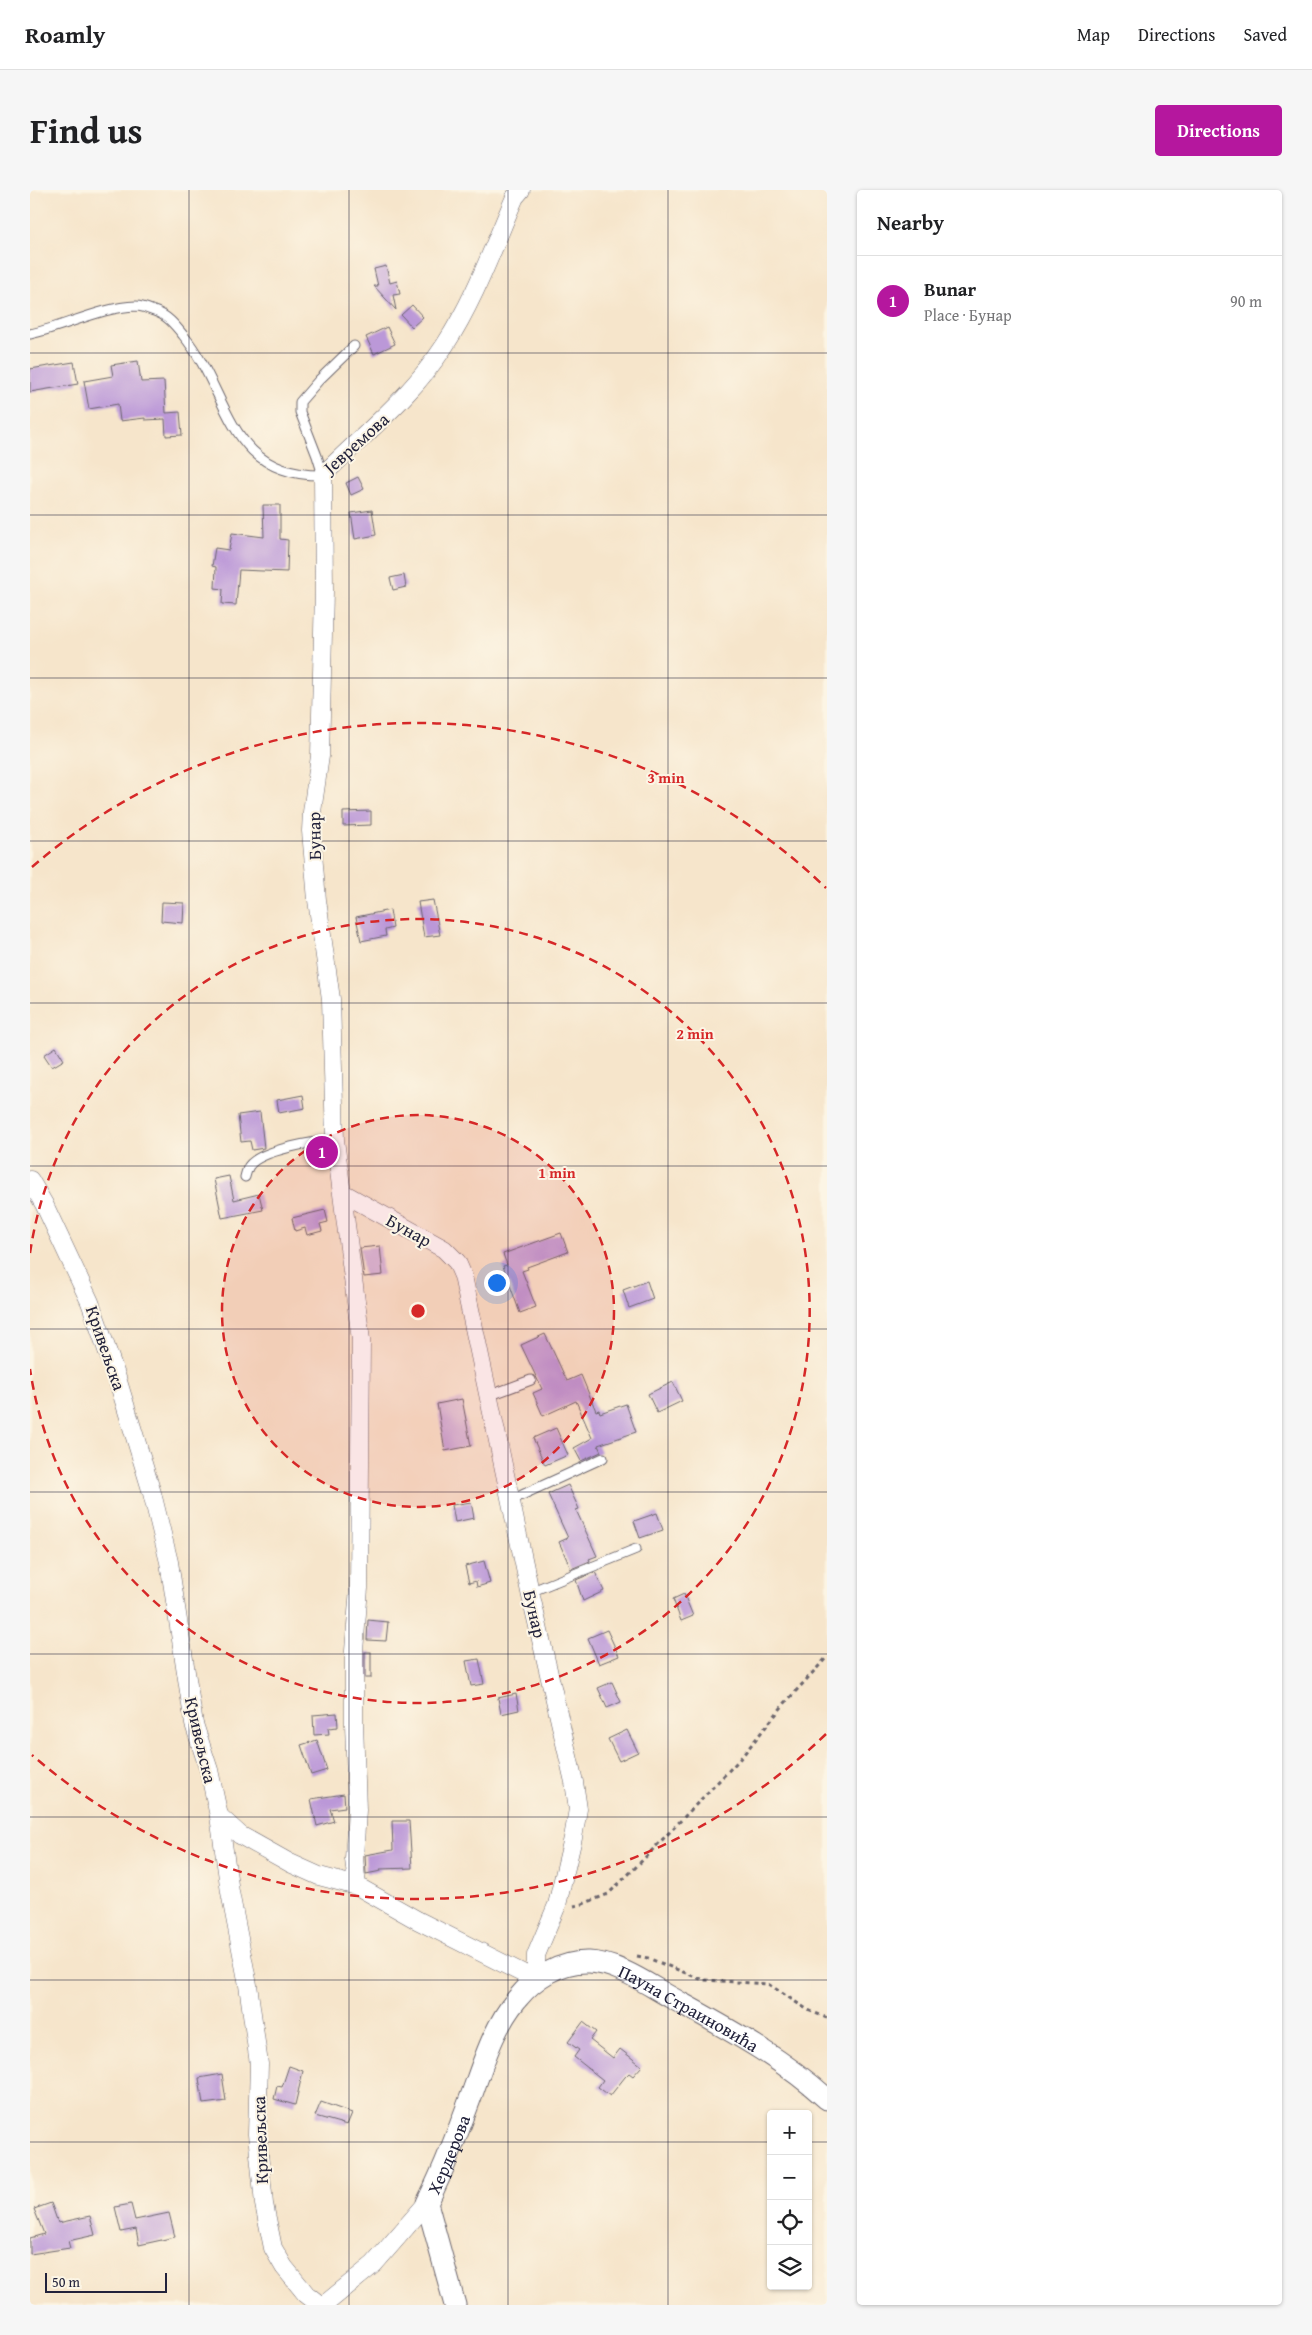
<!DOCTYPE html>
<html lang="en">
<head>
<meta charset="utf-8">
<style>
  body { margin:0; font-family:"Gentium Book Plus",serif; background:#f6f6f6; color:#202124 }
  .controls { position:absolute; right:15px; bottom:15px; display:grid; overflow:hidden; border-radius:5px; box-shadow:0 1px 4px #0004 }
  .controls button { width:45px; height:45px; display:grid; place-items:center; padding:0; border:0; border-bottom:1px solid #e0e0e0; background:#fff; color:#202124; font:25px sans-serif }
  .scale { position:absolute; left:15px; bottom:12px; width:122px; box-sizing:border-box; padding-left:5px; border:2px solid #22223b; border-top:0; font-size:14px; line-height:18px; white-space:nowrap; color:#22223b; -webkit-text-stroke:4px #fcf5e5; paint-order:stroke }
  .you { position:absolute; left:466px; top:1092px; width:18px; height:18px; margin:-12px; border:4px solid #fff; border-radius:50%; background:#1a73e8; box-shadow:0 0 0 8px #1a73e833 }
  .badge { display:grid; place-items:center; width:32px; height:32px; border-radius:50%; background:#b5179e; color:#fff; font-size:16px; font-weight:700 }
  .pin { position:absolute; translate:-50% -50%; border:2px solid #fff; box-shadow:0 1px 5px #0006 }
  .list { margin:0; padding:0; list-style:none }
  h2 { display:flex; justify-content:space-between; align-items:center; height:65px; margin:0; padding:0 20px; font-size:21px }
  h2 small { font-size:16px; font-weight:400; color:#757577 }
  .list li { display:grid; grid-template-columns:32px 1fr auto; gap:15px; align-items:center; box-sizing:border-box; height:90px; padding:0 20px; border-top:1px solid #e0e0e0 }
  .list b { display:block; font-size:19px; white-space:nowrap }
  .list p { margin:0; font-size:16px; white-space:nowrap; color:#757577 }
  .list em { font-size:16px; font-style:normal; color:#757577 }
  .icon { flex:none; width:28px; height:28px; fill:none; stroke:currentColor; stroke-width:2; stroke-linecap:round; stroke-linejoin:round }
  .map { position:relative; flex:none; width:797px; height:2115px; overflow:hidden; border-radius:5px }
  header { display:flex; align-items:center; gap:30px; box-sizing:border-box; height:70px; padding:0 25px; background:#fff; border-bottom:1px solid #e0e0e0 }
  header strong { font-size:24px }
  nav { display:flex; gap:28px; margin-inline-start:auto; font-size:18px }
  .intro { display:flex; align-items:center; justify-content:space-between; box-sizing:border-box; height:120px; padding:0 30px }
  h1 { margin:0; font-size:35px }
  .button { padding:12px 22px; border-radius:5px; background:#b5179e; color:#fff; font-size:18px; font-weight:700 }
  main { display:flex; gap:30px; padding:0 30px }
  aside { flex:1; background:#fff; border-radius:5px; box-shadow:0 1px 4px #0004 }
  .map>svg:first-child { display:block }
</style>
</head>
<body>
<header>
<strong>Roamly</strong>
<nav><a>Map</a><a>Directions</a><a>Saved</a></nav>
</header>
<div class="intro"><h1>Find us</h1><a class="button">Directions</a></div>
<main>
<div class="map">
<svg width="797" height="2115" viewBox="0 0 797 2115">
  <rect width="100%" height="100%" fill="#fcf5e5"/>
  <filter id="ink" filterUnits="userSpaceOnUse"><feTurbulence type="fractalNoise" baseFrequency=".02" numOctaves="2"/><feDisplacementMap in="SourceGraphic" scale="10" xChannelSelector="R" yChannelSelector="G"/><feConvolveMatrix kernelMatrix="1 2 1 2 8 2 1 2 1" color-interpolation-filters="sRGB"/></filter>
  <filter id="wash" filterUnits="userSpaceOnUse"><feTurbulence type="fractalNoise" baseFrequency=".0096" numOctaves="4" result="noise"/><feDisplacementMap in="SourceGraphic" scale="20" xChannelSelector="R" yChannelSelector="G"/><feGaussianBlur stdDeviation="1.12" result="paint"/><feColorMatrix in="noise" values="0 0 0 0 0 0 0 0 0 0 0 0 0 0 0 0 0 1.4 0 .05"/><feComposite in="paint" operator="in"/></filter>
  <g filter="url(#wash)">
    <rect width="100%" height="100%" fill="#f6e5cb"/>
    <g id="blocks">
      <!-- building -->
      <g fill="#bb98d8">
        <path d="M356,76L360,93L367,91L370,104L363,105L366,120L344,96H348L344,79Z"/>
        <path d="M382,115L393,127L382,137L371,125Z"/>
        <path d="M357,137L365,154L344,164L336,147Z"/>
        <path d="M108,171L111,192L134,191L136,223L150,222L152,245L136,246L135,229L115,230V228L90,231L88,214L59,219L54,191L83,186L81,175Z"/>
        <path d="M44,172L48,194L0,202V179Z"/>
        <path d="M328,287L334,299L321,305L316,293Z"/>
        <path d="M233,315H250V349L258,350L257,382L209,380L206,415L192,414L193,399L185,398L186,377L182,376L185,358L199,360L202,343L234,347Z"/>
        <path d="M342,320L346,345L325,349L321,323Z"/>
        <path d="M374,385L376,397L363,400L360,388Z"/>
        <path d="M341,621V635L313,636V622Z"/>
        <path d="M403,710L410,745L394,747L388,712Z"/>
        <path d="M132,712L154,713L153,733L131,731Z"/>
        <path d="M360,720L363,738L355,740L356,746L331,751L326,727Z"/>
        <path d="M26,857L34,870L22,877L14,865Z"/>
        <path d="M273,905L275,918L249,923L247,910Z"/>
        <path d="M230,922L234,958L222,960L220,951L211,952L208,925Z"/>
        <path d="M199,986L204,1010L229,1004L233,1020L192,1028L184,989Z"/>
        <path d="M295,1020L298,1032L290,1034L292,1041L277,1045L275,1038L265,1041L262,1028Z"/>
        <path d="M531,1043L538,1062L497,1077L498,1079L492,1081L506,1117L490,1123L473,1076L477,1075L473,1064Z"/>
        <path d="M350,1056L353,1085L334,1087L330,1058Z"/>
        <path d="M617,1091L623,1109L599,1118L593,1100Z"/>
        <path d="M515,1144L537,1191L551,1185L566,1221L569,1220L570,1223L596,1214L606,1242L568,1255L571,1262L551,1271L544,1258L562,1248L546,1211L513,1226L503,1203L512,1199L491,1155Z"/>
        <path d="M643,1192L652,1211L627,1223L618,1204Z"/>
        <path d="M432,1209L441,1256L415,1261L407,1214Z"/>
        <path d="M526,1238L538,1265L515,1275L503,1248Z"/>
        <path d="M538,1295L549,1319L546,1320L567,1366L559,1369L560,1371L541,1379L529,1352L538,1348L518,1304Z"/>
        <path d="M441,1312L444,1328L425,1332L422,1315Z"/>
        <path d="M627,1323L633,1340L610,1348L604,1331Z"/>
        <path d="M454,1371L460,1393L447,1397L446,1391L439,1393L435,1376Z"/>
        <path d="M565,1382L574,1401L553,1411L546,1390Z"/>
        <path d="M654,1404L663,1426L651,1431L643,1409Z"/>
        <path d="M338,1430L358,1432L356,1451L337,1450Z"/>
        <path d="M577,1440L589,1466L569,1474L558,1448Z"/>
        <rect x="335" y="1462" width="6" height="26"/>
        <path d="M449,1469L454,1494L441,1496L436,1471Z"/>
        <path d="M582,1492L591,1512L577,1518L568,1498Z"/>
        <path d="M486,1504L489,1520L471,1524L468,1508Z"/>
        <path d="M307,1523L308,1537L298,1538L299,1544L284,1545L283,1525Z"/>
        <path d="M597,1540L608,1562L589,1571L578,1549Z"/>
        <path d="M287,1550L297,1580L281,1585L271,1555Z"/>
        <path d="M314,1604L315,1617L300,1619L304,1631L287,1636L281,1609Z"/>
        <path d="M362,1631H379L382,1678L350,1679L351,1681L336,1684L335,1665L363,1660Z"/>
        <path d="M553,1832L566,1842L560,1850L583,1868L590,1859L612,1876L603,1886L599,1883L595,1887L580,1906L568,1897L573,1890L544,1867L549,1860L538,1852Z"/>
        <path d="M259,1876L273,1881L265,1915L244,1909L247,1896L252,1897Z"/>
        <path d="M192,1884L196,1911L173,1914L169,1888Z"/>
        <path d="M291,1912L322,1923L317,1935L285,1926Z"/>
        <path d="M21,2013L28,2033L60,2026L65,2045L38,2051L40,2058L0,2064V2048L14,2044L4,2019Z"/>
        <path d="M101,2014L105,2030L139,2023L145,2047L109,2055L106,2039L91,2042L85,2017Z"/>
      </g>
    </g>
  </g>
  <g filter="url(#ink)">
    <use href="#blocks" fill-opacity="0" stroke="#6c666d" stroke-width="1"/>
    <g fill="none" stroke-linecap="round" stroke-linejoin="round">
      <defs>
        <g id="service">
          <path d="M0,144C34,137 71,117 106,116C112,116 119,119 124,121C137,125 145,135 153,145C200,201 196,287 293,285L287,266L270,222V212L289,190L324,156"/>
          <path d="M215,987C216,983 217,979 219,976C230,960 286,951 305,950"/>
          <path d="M458,1206L501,1190"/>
          <path d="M481,1310L573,1268"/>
          <path d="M500,1402L606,1359"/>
        </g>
        <g id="minor">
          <path d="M0,990L14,1014L60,1112L87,1188L122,1303L139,1372L164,1534L179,1580L189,1626L200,1702L218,1795L229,1874L227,1944L234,2014L243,2058L254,2077L276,2104L290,2115"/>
          <path d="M313,1003L414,1059L427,1072L433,1086L500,1402L544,1592L548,1619L543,1648L527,1715L506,1765V1790"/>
          <path d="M189,1626L210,1645L260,1673L289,1686L327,1696L387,1730L506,1790"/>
          <path d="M327,1696L324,1669L327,1620L324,1533V1461L329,1398L331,1150L305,950L301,809L287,710L281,641L282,622L290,566L294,401L293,285C335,243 382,206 415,155C445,109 463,57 485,7L491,0"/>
          <path d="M294,2115L344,2074L397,2013"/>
        </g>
        <g id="tertiary">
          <path id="s1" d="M425,2115L397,2013C415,1977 429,1939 443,1901C454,1870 465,1835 487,1809C504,1788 530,1771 559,1772C588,1773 617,1794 642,1808C696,1838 751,1867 797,1909"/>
        </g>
      </defs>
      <!-- service casing -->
      <use href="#service" stroke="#6c666d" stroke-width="11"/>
      <!-- minor casing -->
      <use href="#minor" stroke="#6c666d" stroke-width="19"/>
      <!-- tertiary casing -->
      <use href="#tertiary" stroke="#6c666d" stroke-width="23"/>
      <!-- path -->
      <g stroke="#6c666d" stroke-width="3" stroke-dasharray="4 4" stroke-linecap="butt">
        <path d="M544,1716L553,1714L578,1704L605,1678L709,1570L755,1513L797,1467"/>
        <path d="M607,1766L618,1768L673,1790L738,1794L778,1820L797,1828"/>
      </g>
      <!-- service -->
      <use href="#service" stroke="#fff" stroke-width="9"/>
      <!-- minor -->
      <use href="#minor" stroke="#fff" stroke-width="18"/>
      <!-- tertiary -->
      <use href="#tertiary" stroke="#fff" stroke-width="21"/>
    </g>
  </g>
  <!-- grid -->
  <path fill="none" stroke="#22223b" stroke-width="1" stroke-opacity="0.55" d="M159,0V2115M319,0V2115M478,0V2115M638,0V2115M0,163H797M0,325H797M0,488H797M0,651H797M0,813H797M0,976H797M0,1139H797M0,1302H797M0,1464H797M0,1627H797M0,1790H797M0,1952H741M778,1952H797"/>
  <!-- distance rings -->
  <circle cx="388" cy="1121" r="196" fill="#d62828" fill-opacity=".12"/>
  <g fill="none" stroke="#d62828" stroke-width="2.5" stroke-dasharray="9 6">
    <circle cx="388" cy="1121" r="196"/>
    <path d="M0 1063A392 392 0 1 1 0 1179"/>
    <path d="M796 1544A588 588 0 0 1 2 1565M2 677A588 588 0 0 1 796 698"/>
  </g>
  <g text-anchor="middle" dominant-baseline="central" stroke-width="4" stroke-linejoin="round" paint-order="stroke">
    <!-- street labels -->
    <g font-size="18" fill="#22223b" stroke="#fcf5e5">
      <text transform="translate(326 253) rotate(-42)">Јевремова</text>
      <text transform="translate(284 646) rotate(-91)">Бунар</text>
      <text transform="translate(379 1040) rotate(29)">Бунар</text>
      <text transform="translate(76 1158) rotate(71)">Кривељска</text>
      <text transform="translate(505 1424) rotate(77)">Бунар</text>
      <text transform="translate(171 1550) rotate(77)">Кривељска</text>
      <text stroke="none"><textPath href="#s1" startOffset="524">Пауна Страиновића</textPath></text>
      <text transform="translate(230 1950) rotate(-92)">Кривељска</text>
      <text stroke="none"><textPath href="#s1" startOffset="159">Хердерова</textPath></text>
    </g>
  </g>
  <circle cx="388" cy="1121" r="8" fill="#d62828" stroke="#fcf5e5" stroke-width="2.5"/>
  <g font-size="15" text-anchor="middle" font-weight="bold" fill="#d62828" stroke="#fcf5e5" stroke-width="4" stroke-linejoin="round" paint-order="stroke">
    <text x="636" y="593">3 min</text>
    <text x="665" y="849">2 min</text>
    <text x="527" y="988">1 min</text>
  </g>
</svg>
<div class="controls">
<button>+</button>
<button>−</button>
<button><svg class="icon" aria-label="locate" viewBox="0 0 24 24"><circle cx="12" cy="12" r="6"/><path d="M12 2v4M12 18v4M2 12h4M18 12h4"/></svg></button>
<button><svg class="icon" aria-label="layers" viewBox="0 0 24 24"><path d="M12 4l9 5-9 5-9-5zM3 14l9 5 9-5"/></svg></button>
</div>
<div class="scale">50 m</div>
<div class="you"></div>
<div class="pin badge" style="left:292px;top:962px">1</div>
</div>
<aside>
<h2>Nearby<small></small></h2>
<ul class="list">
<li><span class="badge">1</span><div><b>Bunar</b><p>Place · Бунар</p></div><em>90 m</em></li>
</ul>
</aside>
</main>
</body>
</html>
